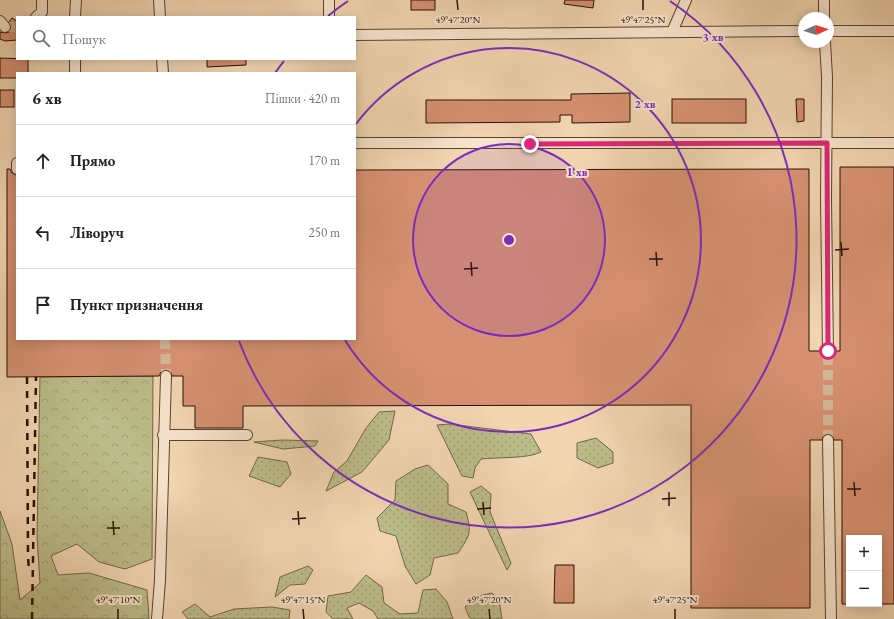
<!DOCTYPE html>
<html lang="uk">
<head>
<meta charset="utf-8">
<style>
  body { margin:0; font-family:"EB Garamond",serif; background:#f6f6f6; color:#222 }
  .controls { position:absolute; right:12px; bottom:12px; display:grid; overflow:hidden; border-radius:0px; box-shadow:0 2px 10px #0003 }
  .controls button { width:36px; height:36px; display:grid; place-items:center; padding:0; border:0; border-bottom:1px solid #e0e0e0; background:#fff; color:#222; font:20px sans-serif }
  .compass { position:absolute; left:798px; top:12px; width:36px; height:36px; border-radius:50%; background:#fff; box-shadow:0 2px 10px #0003; rotate:87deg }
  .stop { position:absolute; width:12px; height:12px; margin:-9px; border:3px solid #db2777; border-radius:50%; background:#fff }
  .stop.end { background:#db2777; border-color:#fff; box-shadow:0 1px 4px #0008 }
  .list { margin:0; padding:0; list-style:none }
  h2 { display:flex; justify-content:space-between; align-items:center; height:52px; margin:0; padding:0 16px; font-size:17px }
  h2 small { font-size:13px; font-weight:400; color:#767676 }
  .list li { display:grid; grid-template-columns:26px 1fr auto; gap:12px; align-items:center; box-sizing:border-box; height:72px; padding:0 16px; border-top:1px solid #e0e0e0 }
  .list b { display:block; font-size:15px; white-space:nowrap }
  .list em { font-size:13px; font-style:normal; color:#767676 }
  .icon { flex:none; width:22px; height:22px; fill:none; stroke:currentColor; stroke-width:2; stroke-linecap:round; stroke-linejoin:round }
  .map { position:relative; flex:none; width:894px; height:619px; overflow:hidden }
  .search { position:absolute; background:#fff; box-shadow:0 2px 10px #0003; left:16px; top:16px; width:340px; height:44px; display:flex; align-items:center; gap:10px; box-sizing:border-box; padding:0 14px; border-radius:0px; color:#767676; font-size:15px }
  .panel { position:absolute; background:#fff; box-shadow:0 2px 10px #0003; left:16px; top:72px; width:340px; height:268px; border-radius:0px }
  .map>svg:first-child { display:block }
</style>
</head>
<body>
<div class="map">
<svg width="894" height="619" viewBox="0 0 894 619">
  <defs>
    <pattern id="grass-dots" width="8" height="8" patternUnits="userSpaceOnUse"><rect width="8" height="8" fill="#bcbd8a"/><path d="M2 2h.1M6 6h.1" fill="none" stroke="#a2a176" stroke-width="1.8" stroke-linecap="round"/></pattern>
    <pattern id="forest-crowns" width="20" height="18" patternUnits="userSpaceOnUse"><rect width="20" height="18" fill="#bcbd8a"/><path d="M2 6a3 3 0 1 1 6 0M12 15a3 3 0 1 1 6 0" fill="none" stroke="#a2a176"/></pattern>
  </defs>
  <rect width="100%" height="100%" fill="#f2d6b2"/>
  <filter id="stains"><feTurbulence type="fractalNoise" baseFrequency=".005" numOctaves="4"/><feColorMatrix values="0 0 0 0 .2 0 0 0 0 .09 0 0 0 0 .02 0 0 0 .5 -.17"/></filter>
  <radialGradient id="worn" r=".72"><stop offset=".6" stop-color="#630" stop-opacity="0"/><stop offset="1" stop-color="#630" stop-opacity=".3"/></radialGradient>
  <!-- grass -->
  <g fill="url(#grass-dots)" stroke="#736648">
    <path d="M395,411L389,440L362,472L326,491L334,472L347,461L366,428L379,412Z"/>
    <path d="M449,424L531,434L541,452C527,459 498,457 481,459L475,468L473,478L462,476L437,425Z"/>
    <path d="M596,438L613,452V463L598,468L577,458V443Z"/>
    <path d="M282,440L318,441L315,446L283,449L254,442Z"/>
    <path d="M258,457L287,462L291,474L280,487L249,476Z"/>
    <path d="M428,465L448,484V504L466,512C472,533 470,535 458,553L434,558L430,575L416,584L405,566L396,536L380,531L377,518L395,500L396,481L415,469Z"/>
    <path d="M481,486L491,494L490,512L511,563L507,570L470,492Z"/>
    <path d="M308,566L313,570L305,584L290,585L275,597L280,577Z"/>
    <path d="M366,575L382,587L384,603L400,614L418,613L423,590L436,589L447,602L453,619H378L373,611L359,603L347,608L353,619H333L326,612L328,596L351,592Z"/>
    <path d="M492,593L499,600L502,619H472L469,617L465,607L478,596Z"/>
    <path d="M195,604L210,617L234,609L272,607L290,610L289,619H188L182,612Z"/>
  </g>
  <!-- forest -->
  <path fill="url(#forest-crowns)" stroke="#736648" d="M153,376L152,559L125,569L99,562L77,544L51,556L58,575L89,573L147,590L149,619H0V511L12,544L20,600L40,583L37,536L40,377Z"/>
  <!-- building -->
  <g fill="#d79172" stroke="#2a0f05">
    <rect x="411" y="0" width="24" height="10"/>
    <path d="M565,0H594L593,8L564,4Z"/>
    <path d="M12,18L17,21V40L5,41L0,39V32L6,33L9,32L11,26L9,22Z"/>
    <path d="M0,58L28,59V73H17V78H0Z"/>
    <path d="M207,59H246V65L207,67Z"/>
    <rect x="0" y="90" width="14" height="17"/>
    <path d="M630,93V122L572,123V115H560V122L426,123V100H571V94Z"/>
    <rect x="672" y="99" width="74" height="24"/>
    <path d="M796,99H804V121L797,122Z"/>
    <path d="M840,167H894V604H879V538H849V604H842V440H834L831,434L824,435L822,440H810V608H691V405L243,406V428H195V406H183V376H172L171,373L167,370L161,372L159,376L7,377V169H10L12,173L17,175V339H355V170L809,169V351H821L823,355L828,357L832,356L834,351H840Z"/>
    <path d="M555,565H574V603H554Z"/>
  </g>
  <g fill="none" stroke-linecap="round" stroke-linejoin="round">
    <!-- minor-tunnel -->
    <g stroke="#d4b898" stroke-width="10" stroke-dasharray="10 5" stroke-linecap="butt">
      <path d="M5,27H17"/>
      <path d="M165,339L166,376"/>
      <path d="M828,440V351"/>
    </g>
    <defs>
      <g id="minor">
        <path d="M159,0L160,17"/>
        <path d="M36,17L42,12V0"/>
        <path d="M75,17L76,0"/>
        <path d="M329,17V0"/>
        <path d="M824,18V0"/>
        <path d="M0,21L5,27"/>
        <path d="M828,31H894"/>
        <path d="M672,32L686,0"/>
        <path d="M355,35L804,31"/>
        <path d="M825,42L827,77L826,199L828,351"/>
        <path d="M162,59L163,73"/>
        <path d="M75,73V59"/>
        <path d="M355,143H894"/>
        <path d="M17,169V163"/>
        <path d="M163,435H247"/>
        <path d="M828,440L831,619"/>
        <path d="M157,619L160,580L166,376"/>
      </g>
    </defs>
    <!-- minor casing -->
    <use href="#minor" stroke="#5c4130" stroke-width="12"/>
    <!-- minor -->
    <use href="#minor" stroke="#f7e4cd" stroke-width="10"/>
    <!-- rail -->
    <g stroke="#2a0f05" stroke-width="2.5" stroke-dasharray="7 7" stroke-linecap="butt">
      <path d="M27,377L28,555L29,573"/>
      <path d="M32,619L36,377"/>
    </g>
  </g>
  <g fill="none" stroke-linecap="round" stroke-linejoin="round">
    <!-- route -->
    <path stroke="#db2777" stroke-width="5" d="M530,144L827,143L828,351"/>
  </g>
  <!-- ticks -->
  <path fill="none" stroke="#2a0f05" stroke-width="1.5" d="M457,0L458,10M643,0V10M841,242L842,256M835,250L849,249M656,252L657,266M649,259H663M471,262L472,276M464,269L478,268M854,482L855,496M847,489H861M669,492V506M662,499L676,498M483,502L484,515M477,509L491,508M298,511L299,525M292,519L306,518M113,521L114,535M107,528H120M118,609V619M303,609L304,619M489,609L490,619M675,609V619"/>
  <!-- distance rings -->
  <circle cx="509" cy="240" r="96" fill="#7b2cbf" fill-opacity=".12"/>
  <g fill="none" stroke="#7b2cbf" stroke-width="2">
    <circle cx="509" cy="240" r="96"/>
    <path d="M356 124A192 192 0 1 1 345 340"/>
    <path d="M275 73A288 288 0 0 1 284 61M328 16A288 288 0 0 1 348 1M670 1A288 288 0 1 1 239 341"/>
  </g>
  <g font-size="10" text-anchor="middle" fill="#2a0f05" stroke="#f7e4cd" stroke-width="4" stroke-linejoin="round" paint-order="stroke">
    <text x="458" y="23">49°47'20"N</text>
    <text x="643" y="23">49°47'25"N</text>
    <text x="118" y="603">49°47'10"N</text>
    <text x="303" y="603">49°47'15"N</text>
    <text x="489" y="603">49°47'20"N</text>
    <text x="675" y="603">49°47'25"N</text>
  </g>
  <circle cx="509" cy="240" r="6" fill="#7b2cbf" stroke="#f7e4cd" stroke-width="2"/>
  <g font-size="12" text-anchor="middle" font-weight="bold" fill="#7b2cbf" stroke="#f7e4cd" stroke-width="4" stroke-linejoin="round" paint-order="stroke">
    <text x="713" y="41">3 хв</text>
    <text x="645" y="108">2 хв</text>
    <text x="577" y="176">1 хв</text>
  </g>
  <rect width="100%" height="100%" filter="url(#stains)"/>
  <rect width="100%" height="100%" fill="url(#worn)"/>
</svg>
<div class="controls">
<button>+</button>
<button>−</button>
</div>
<svg class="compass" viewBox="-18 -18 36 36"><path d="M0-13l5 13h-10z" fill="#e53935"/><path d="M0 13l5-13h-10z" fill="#767676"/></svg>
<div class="stop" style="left:828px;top:351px"></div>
<div class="stop end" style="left:530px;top:144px"></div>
<div class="search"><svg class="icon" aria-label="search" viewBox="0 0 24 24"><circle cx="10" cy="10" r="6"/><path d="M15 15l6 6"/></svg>Пошук</div>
<section class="panel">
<h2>6 хв<small>Пішки · 420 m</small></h2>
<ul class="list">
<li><svg class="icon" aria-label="ahead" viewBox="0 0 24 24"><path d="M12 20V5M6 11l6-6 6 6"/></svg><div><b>Прямо</b></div><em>170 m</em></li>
<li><svg class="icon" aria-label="left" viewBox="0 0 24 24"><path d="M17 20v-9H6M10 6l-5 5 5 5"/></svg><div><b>Ліворуч</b></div><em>250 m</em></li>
<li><svg class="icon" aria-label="arrive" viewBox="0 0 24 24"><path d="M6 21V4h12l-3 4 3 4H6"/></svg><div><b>Пункт призначення</b></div></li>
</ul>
</section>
</div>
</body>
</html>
